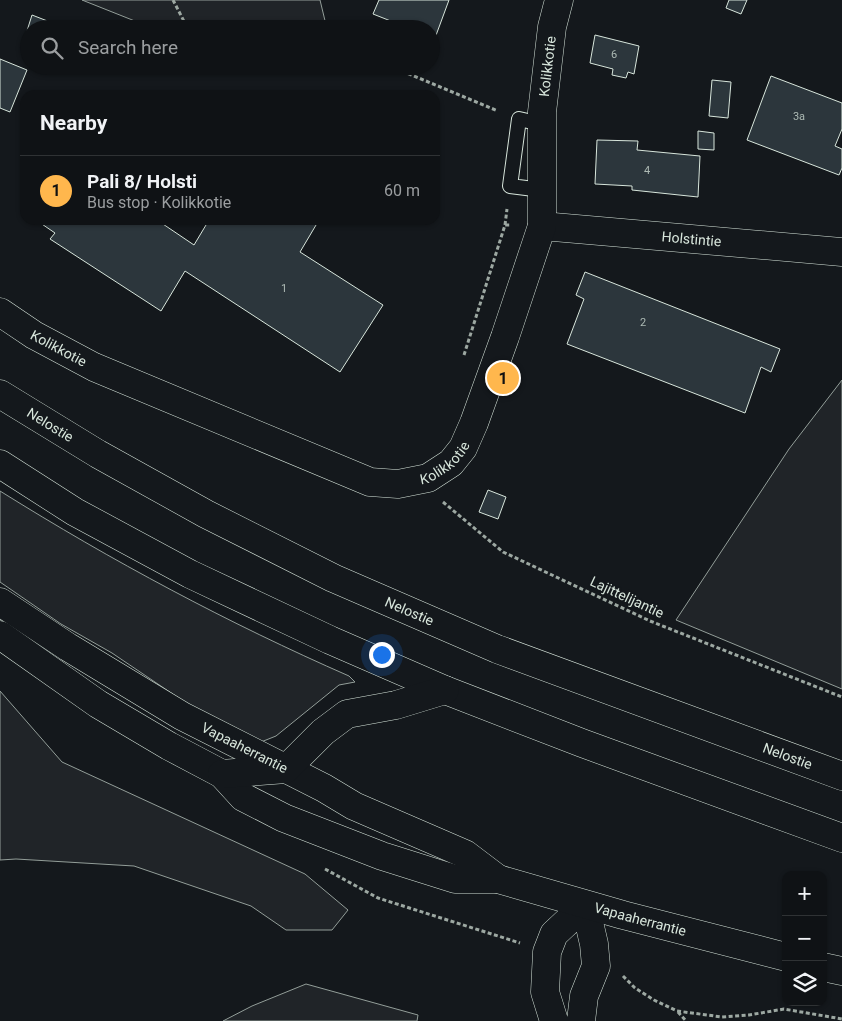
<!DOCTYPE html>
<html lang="en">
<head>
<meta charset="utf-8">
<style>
  body { margin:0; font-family:Roboto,sans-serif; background:#181b1e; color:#f1f3f6 }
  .controls { position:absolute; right:15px; bottom:15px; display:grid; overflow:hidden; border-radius:10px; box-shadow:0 1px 4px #0004 }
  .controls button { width:45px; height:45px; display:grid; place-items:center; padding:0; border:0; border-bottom:1px solid #2f3234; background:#0f1215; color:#f1f3f6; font:25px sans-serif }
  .you { position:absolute; left:381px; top:654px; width:18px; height:18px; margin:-12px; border:4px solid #fff; border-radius:50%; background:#1a73e8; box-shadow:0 0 0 8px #1a73e833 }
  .badge { display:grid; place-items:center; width:32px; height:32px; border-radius:50%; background:#ffb74d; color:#111; font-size:16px; font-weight:700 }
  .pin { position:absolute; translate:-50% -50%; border:2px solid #fff; box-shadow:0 1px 5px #0006 }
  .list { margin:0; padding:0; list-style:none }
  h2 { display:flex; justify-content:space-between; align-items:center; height:65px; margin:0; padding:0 20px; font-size:21px }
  h2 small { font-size:16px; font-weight:400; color:#9b9ea0 }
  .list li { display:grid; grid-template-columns:32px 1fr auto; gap:15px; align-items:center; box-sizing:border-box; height:70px; padding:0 20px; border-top:1px solid #2f3234 }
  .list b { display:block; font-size:19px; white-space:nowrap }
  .list p { margin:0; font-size:16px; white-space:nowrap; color:#9b9ea0 }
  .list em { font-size:16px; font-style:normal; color:#9b9ea0 }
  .icon { flex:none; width:28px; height:28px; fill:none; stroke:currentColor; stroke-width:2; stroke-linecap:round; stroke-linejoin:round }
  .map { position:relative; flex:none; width:842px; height:1021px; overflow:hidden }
  .search { position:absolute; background:#0f1215; box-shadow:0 1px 4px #0004; left:20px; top:20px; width:420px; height:55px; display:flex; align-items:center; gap:12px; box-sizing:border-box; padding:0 18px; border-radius:28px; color:#9b9ea0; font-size:19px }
  .panel { position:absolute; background:#0f1215; box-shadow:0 1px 4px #0004; left:20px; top:90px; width:420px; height:135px; border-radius:15px }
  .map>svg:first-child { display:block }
</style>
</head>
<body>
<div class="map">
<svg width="842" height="1021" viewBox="0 0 842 1021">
  <rect width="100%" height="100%" fill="#14181c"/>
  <!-- green -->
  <g fill="#202428" stroke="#939e99">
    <path d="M82,0H320L327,29H155Z"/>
    <path d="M842,380V689L676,620L789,449Z"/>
    <path d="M0,491C112,561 228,623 349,676L355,682L339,685L276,736L261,742L186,703L112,653L61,624L0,582Z"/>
    <path d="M0,691L62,762L305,874L348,910L332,930H286L251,906L134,866L16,859L0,860Z"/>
    <path d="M306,984L418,1015L417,1021H223L252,1006Z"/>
  </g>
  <!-- building -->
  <g fill="#2c363c" stroke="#d8e6dc">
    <path d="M379,0H449L435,38L431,36V29H411L373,14Z"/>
    <path d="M729,0H747L741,14L726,8Z"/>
    <path d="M32,15L68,29H29V35L26,34Z"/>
    <path d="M595,35L639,46L634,74L628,72L626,78L612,75L613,69L590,63Z"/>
    <path d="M0,59L27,70L10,112L0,108Z"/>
    <path d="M771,76L842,103V129L835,146L842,149V168L839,175L747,140Z"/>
    <path d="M712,80L731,82L728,118L709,116Z"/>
    <path d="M698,131L714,133V150L698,149Z"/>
    <path d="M597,140L638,141L637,150L700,156L698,197L632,190V186L595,184Z"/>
    <path d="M36,220H157L194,245L209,220H319L300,252L383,305L340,372L185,271L161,311L50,239L55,233Z"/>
    <path d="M585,272L780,349L771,372L761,367L745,413L567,344L584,299L576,295Z"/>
    <path d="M488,490L506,497L498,519L479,512Z"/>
  </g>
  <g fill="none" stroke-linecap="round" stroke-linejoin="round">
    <defs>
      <path id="service" d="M541,124L519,119L510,186L542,190"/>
      <g id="minor">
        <path id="s1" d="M542,226L842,252"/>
        <path id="s2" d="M0,312L34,335L94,367L370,482L398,484L428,478L451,463L463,448L474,423L505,337L542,226V112L552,27L559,0"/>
        <path d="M554,1021L545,992L547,952L554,934L585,905L594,944L596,966L584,996L581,1021"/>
      </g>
      <g id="tertiary">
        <path id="s3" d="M0,602L68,647L182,716L324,788L354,806L465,854L498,879"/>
        <path id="s4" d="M0,635L98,704L169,746L222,774L243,797L284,818L382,856L455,879H498L623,915L786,957"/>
        <path d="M823,967L842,971"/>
      </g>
      <g id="trunk">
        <path id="s5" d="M0,394L98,454L206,514L333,578L497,649L842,776"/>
        <path d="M0,464L75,512L190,574L330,640L445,690L582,743L842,838"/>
        <path d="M222,774L286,769L323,732L347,714L396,705L445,690"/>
      </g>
    </defs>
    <!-- service casing -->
    <use href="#service" stroke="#d8e6dc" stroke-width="16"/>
    <!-- minor casing -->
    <use href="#minor" stroke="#d8e6dc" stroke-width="29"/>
    <!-- tertiary casing -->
    <use href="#tertiary" stroke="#d8e6dc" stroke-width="29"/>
    <!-- trunk casing -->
    <use href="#trunk" stroke="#d8e6dc" stroke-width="29"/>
    <!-- path -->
    <g stroke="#9da8a2" stroke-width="3" stroke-dasharray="4 2.5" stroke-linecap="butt">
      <path d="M173,0L188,29"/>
      <path d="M390,66L498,111"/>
      <path d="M505,225L507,209"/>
      <path d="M464,355L505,225H510"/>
      <path d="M443,502L503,552L650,621L842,697"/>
      <path d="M325,869L378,898L520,943"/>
      <path d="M623,976L635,988L654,1000L677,1011L722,1017L749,1015L784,1009L842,1019"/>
      <path d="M678,1012L686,1021"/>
    </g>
    <!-- service -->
    <use href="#service" stroke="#14181c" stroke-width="14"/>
    <!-- minor -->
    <use href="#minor" stroke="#14181c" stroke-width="28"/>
    <!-- tertiary -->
    <use href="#tertiary" stroke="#14181c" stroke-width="28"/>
    <!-- trunk -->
    <use href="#trunk" stroke="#14181c" stroke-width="28"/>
  </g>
  <g text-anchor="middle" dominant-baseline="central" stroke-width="4" stroke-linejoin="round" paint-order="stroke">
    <!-- number labels -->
    <g font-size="11" fill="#adbab4">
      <text x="614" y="54">6</text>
      <text x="799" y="116">3a</text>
      <text x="647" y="170">4</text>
      <text x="284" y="288">1</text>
      <text x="643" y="322">2</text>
    </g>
    <!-- street labels -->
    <g font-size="14" fill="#d8e6dc" stroke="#14181c">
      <text stroke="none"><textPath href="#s2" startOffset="909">Kolikkotie</textPath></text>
      <text stroke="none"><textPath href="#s1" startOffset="150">Holstintie</textPath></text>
      <text stroke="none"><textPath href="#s2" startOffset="69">Kolikkotie</textPath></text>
      <text stroke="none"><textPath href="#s5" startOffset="59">Nelostie</textPath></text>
      <text stroke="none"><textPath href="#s2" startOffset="489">Kolikkotie</textPath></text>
      <text transform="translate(627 597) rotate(25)">Lajittelijantie</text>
      <text stroke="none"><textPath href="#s5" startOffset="464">Nelostie</textPath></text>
      <text stroke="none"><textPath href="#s3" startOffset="285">Vapaaherrantie</textPath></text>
      <text stroke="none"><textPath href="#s5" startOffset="869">Nelostie</textPath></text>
      <text stroke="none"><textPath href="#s4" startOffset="712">Vapaaherrantie</textPath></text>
    </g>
  </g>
</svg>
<div class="controls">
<button>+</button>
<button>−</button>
<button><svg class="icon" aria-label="layers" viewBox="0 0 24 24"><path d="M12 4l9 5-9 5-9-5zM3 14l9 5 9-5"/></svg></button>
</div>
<div class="you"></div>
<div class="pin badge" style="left:503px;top:378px">1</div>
<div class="search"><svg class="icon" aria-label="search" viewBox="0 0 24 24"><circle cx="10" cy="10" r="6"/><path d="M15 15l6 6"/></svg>Search here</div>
<section class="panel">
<h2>Nearby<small></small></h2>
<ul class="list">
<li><span class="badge">1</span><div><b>Pali 8/ Holsti</b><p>Bus stop · Kolikkotie</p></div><em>60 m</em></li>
</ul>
</section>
</div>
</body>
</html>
